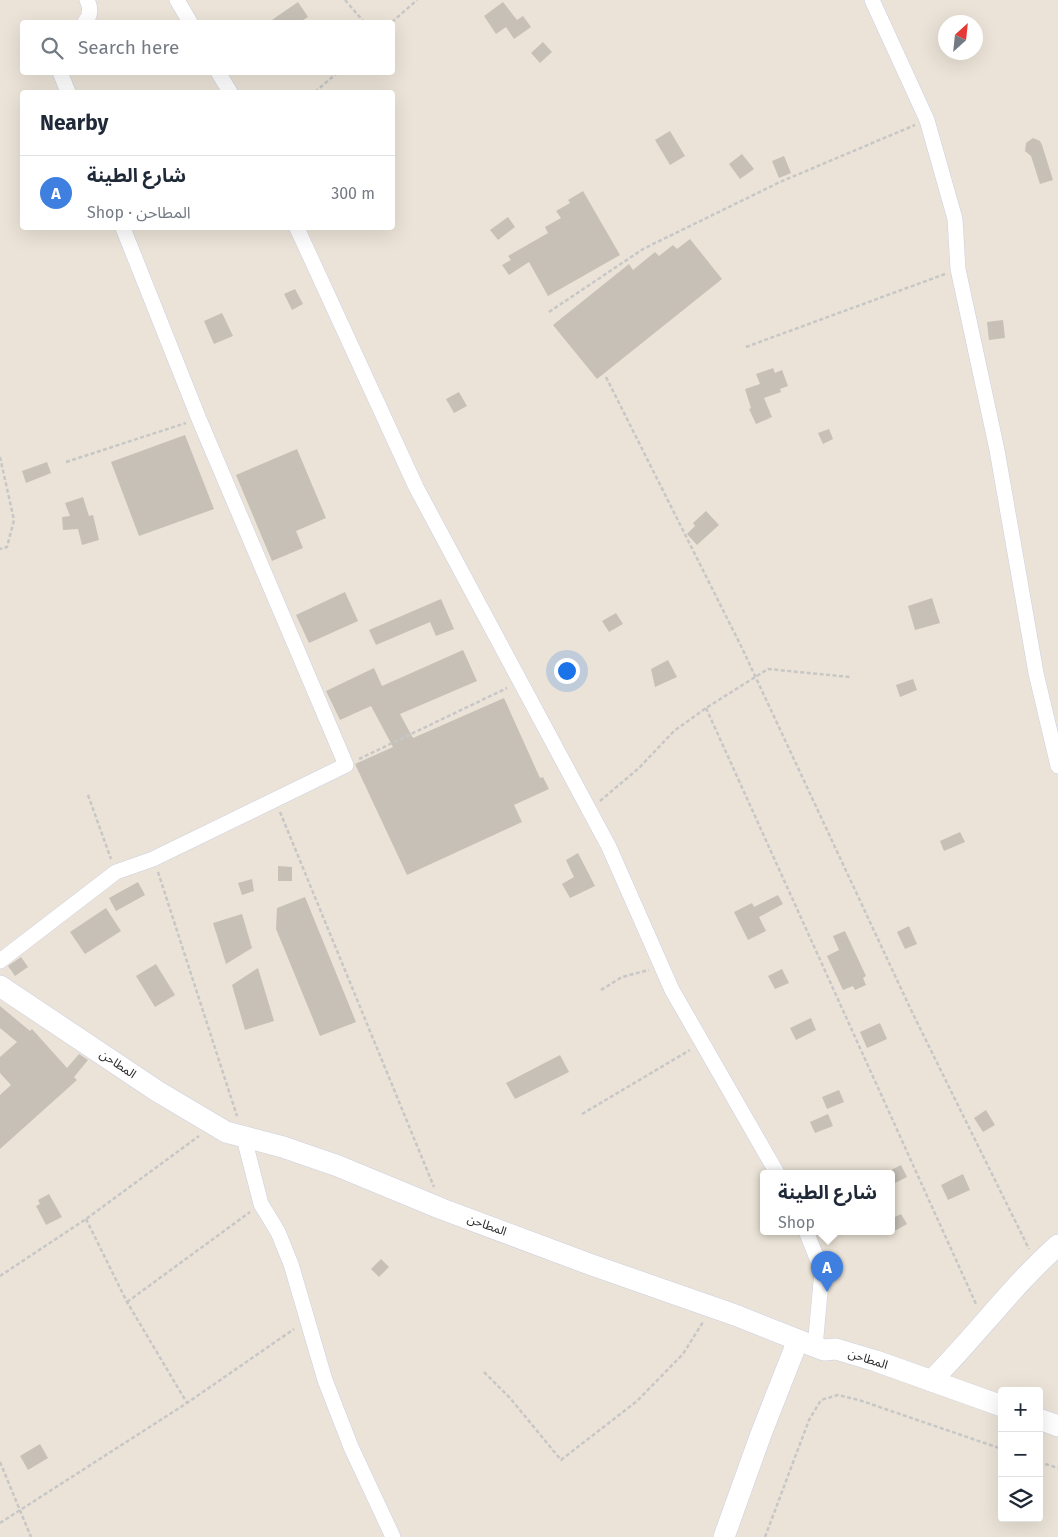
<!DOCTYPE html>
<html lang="en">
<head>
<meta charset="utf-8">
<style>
  body { margin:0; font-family:"Fira Sans","Noto Sans Arabic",sans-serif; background:#f2f2f3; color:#1f2937 }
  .controls { position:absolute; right:15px; bottom:15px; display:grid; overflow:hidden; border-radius:5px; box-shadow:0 5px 20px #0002 }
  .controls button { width:45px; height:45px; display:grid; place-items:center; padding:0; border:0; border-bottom:1px solid #e0e1e3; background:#fff; color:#1f2937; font:25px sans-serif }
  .compass { position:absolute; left:938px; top:15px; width:45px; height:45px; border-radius:50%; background:#fff; box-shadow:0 5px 20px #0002; rotate:27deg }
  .you { position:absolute; left:566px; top:670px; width:18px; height:18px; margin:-12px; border:4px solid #fff; border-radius:50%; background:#1a73e8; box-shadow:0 0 0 8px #1a73e833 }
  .badge { display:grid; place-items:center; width:32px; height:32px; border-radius:50%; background:#ea580c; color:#fff; font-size:16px; font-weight:700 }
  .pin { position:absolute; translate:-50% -41px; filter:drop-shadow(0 1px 2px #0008) }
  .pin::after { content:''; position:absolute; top:26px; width:18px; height:15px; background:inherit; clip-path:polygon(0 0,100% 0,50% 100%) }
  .popup { position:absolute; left:760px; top:1170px; width:135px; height:65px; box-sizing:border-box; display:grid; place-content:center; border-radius:5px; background:#fff; filter:drop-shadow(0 1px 4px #0005); font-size:16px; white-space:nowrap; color:#747a83 }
  .popup b { font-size:19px; color:#1f2937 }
  .popup::after { content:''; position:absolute; left:50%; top:100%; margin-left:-10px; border:10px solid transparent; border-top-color:#fff }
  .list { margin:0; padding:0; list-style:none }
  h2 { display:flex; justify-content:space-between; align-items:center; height:65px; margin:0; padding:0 20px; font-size:21px }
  h2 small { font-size:16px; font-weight:400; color:#747a83 }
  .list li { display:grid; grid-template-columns:32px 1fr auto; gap:15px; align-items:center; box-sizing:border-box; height:75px; padding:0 20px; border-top:1px solid #e0e1e3 }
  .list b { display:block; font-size:19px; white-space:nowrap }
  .list p { margin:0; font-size:16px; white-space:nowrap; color:#747a83 }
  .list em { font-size:16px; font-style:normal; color:#747a83 }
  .icon { flex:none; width:28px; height:28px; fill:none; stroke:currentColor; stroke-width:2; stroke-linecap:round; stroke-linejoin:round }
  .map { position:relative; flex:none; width:1058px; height:1537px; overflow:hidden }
  .search { position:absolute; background:#fff; box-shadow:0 5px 20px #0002; left:20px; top:20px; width:375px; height:55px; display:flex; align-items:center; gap:12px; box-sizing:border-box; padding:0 18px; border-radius:5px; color:#747a83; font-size:19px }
  .panel { position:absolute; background:#fff; box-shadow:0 5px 20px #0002; left:20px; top:90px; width:375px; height:140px; border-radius:5px }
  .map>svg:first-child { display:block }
</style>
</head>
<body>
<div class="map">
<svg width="1058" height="1537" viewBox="0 0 1058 1537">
  <rect width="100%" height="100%" fill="#ebe3d7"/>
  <!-- building -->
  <g fill="#c6c0b7">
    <path d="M298,2L308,17L300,22H269Z"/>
    <path d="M503,2L517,20L523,16L531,27L514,39L506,27L496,34L484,16Z"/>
    <path d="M543,42L552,52L540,63L531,53Z"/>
    <path d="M670,131L685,156L670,165L655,140Z"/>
    <path d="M1033,138L1040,141L1042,145L1053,180L1040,184L1031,156L1025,151L1026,143Z"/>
    <path d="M742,154L754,169L740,179L729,164Z"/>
    <path d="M784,156L791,173L779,178L772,161Z"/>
    <path d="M583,191L620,255L548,296L529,262L509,275L502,265L511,260L508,256L548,233L545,227L561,218L556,211L570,203L568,200Z"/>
    <path d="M508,217L515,227L498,240L490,230Z"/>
    <path d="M690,239L722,279L597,379L553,325L629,264L633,270L655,252L659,256L673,245L677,249Z"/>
    <path d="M295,289L303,304L292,310L284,294Z"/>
    <path d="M222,313L233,336L214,344L204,321Z"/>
    <path d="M1003,320L1005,338L989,340L987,322Z"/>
    <path d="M773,368L775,373L782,370L788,386L780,389L781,392L764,398L772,417L756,424L749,409L751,408L745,389L760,384L756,374Z"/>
    <path d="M459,392L467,406L454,413L446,399Z"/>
    <path d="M829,429L833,439L823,444L818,433Z"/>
    <path d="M185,435L214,509L139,536L111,462Z"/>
    <path d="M297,449L326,518L296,531L303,548L272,561L236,475Z"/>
    <path d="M47,462L51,473L26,483L22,471Z"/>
    <path d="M83,497L89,516L93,515L99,540L82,545L78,529L63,530L62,517L70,516L65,503Z"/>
    <path d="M706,511L719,525L697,545L687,534L695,526L693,523Z"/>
    <path d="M345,592L358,621L309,643L296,615Z"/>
    <path d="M932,598L940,623L915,630L908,606Z"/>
    <path d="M441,599L454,629L436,636L430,622L376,645L369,630Z"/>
    <path d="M616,613L623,624L609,632L602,621Z"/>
    <path d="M463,650L477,681L400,714L413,738L504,698L540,778L543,777L549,789L514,805L522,822L407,875L355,764L393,747L371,706L340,720L326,691L374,668L382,686Z"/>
    <path d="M668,660L677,677L655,687L651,669Z"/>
    <path d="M913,679L917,690L900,697L896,685Z"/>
    <path d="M960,832L965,842L944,851L940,841Z"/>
    <path d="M578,853L595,886L570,898L562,884L574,877L566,860Z"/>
    <path d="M278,866L292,867V881H278Z"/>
    <path d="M252,879L254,891L242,895L238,883Z"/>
    <path d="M138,882L145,895L116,911L109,898Z"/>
    <path d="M778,895L783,904L759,917L766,931L748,940L734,912L752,903L754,907Z"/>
    <path d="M305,897L356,1022L320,1036L276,929L277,908Z"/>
    <path d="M106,908L121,931L85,954L70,932Z"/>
    <path d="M242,914L252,948L226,964L213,923Z"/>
    <path d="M909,926L917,944L905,949L897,932Z"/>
    <path d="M845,931L866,976L863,978L866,985L855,990L853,986L843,990L827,956L839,950L833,936Z"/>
    <path d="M21,957L28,967L15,976L8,966Z"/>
    <path d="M156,964L175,995L155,1007L136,976Z"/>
    <path d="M258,968L274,1021L245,1030L232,985Z"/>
    <path d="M782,969L789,983L775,989L768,976Z"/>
    <path d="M0,1006L30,1031L32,1029L67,1068L79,1054L88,1060L74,1077L77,1080L0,1149V1095L11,1085L0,1073V1057L17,1042L0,1028Z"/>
    <path d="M811,1018L816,1030L796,1040L790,1028Z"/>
    <path d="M880,1023L887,1039L867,1048L860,1032Z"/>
    <path d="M560,1055L569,1072L515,1099L506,1083Z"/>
    <path d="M839,1090L844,1102L827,1109L822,1097Z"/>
    <path d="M986,1110L995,1125L983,1132L974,1118Z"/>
    <path d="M828,1114L833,1126L815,1133L810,1122Z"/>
    <path d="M901,1165L907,1177L891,1185V1170Z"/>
    <path d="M963,1174L970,1190L948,1200L941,1185Z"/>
    <path d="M49,1194L62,1217L46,1225L36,1206L40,1204L38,1200Z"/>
    <path d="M901,1214L907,1224L891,1233V1219Z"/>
    <path d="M381,1259L389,1267L379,1277L371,1269Z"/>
    <path d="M40,1444L48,1458L28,1470L20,1456Z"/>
  </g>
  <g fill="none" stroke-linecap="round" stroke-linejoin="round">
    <defs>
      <g id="street">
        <path d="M177,0L190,22"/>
        <path d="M872,0L927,120L955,219L958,269L997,450L1036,673L1058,766"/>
        <path d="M85,22C91,15 91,8 87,0"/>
        <path d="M60,72L68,92"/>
        <path d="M218,72L230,92"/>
        <path d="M297,228L416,487L609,847L672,990L777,1173"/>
        <path d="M0,961L116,872L153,859L346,765L199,419L123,228"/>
        <path d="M244,1138L261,1204L278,1232L291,1264L325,1380L351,1447L393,1537"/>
        <path d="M806,1231L822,1271L815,1347"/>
      </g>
      <g id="secondary">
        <path d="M0,986L157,1091L226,1132L283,1147L338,1166L442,1209L592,1265L735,1315L798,1340L824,1350L836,1349L876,1361L1002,1406"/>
        <path d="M931,1381C975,1337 1012,1286 1058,1245"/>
        <path d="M1039,1419L1058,1426"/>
        <path d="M724,1537L761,1434L798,1340"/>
      </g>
    </defs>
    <!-- street casing -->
    <use href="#street" stroke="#cccfe1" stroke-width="16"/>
    <!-- secondary casing -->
    <use href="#secondary" stroke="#cccfe1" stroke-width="22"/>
    <!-- path -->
    <g stroke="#c7c7c7" stroke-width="2.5" stroke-dasharray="4 2.5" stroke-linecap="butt">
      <path d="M345,0L364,22"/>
      <path d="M392,22L417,0"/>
      <path d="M315,92L338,72"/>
      <path d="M549,312L643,249L780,182L915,125"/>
      <path d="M746,347L945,274"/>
      <path d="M606,377L742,648L912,1012L1029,1249"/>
      <path d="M0,457L14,520L7,547L0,549"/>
      <path d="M66,462L186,423"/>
      <path d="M706,708L976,1304"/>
      <path d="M359,759L507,688"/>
      <path d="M88,795L111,859"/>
      <path d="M600,801L639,768L674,731L706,708L768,669L850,677"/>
      <path d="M280,812L434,1187"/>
      <path d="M158,872L237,1116"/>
      <path d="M601,990L622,977L649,970"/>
      <path d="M582,1114L690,1050"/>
      <path d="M86,1219L127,1302L187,1403"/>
      <path d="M0,1276L86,1219L199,1136"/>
      <path d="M127,1302L250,1212"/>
      <path d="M484,1372L510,1398L561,1460L637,1401L683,1354L703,1322"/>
      <path d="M0,1462L31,1537"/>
      <path d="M1039,1462L1058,1468"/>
      <path d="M0,1523L187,1403L294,1329"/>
      <path d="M765,1537L809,1420L821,1400L838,1395L859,1400L1002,1449"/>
    </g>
    <!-- street -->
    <use href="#street" stroke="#fff" stroke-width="15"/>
    <!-- secondary -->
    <use href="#secondary" stroke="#fff" stroke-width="21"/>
  </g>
  <g text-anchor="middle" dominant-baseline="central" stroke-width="4" stroke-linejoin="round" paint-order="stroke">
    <!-- street labels -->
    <g font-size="12" fill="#272727" stroke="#fff">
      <text transform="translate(118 1064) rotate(34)">المطاحن</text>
      <text transform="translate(487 1225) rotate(20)">المطاحن</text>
      <text transform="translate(868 1359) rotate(18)">المطاحن</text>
    </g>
  </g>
</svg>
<div class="controls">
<button>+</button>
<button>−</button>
<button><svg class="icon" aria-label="layers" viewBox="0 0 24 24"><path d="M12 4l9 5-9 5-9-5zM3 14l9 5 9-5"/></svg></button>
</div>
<svg class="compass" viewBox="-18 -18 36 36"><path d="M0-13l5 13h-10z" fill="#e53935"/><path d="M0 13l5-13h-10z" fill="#747a83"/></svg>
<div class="you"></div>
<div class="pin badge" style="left:827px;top:1292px;background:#3f7fe0">A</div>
<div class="popup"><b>شارع الطينة</b>Shop</div>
<div class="search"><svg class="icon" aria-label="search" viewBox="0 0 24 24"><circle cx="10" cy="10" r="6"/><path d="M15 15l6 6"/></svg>Search here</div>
<section class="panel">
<h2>Nearby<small></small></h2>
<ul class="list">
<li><span class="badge" style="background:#3f7fe0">A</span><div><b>شارع الطينة</b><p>Shop · المطاحن</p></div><em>300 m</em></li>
</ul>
</section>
</div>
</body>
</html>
